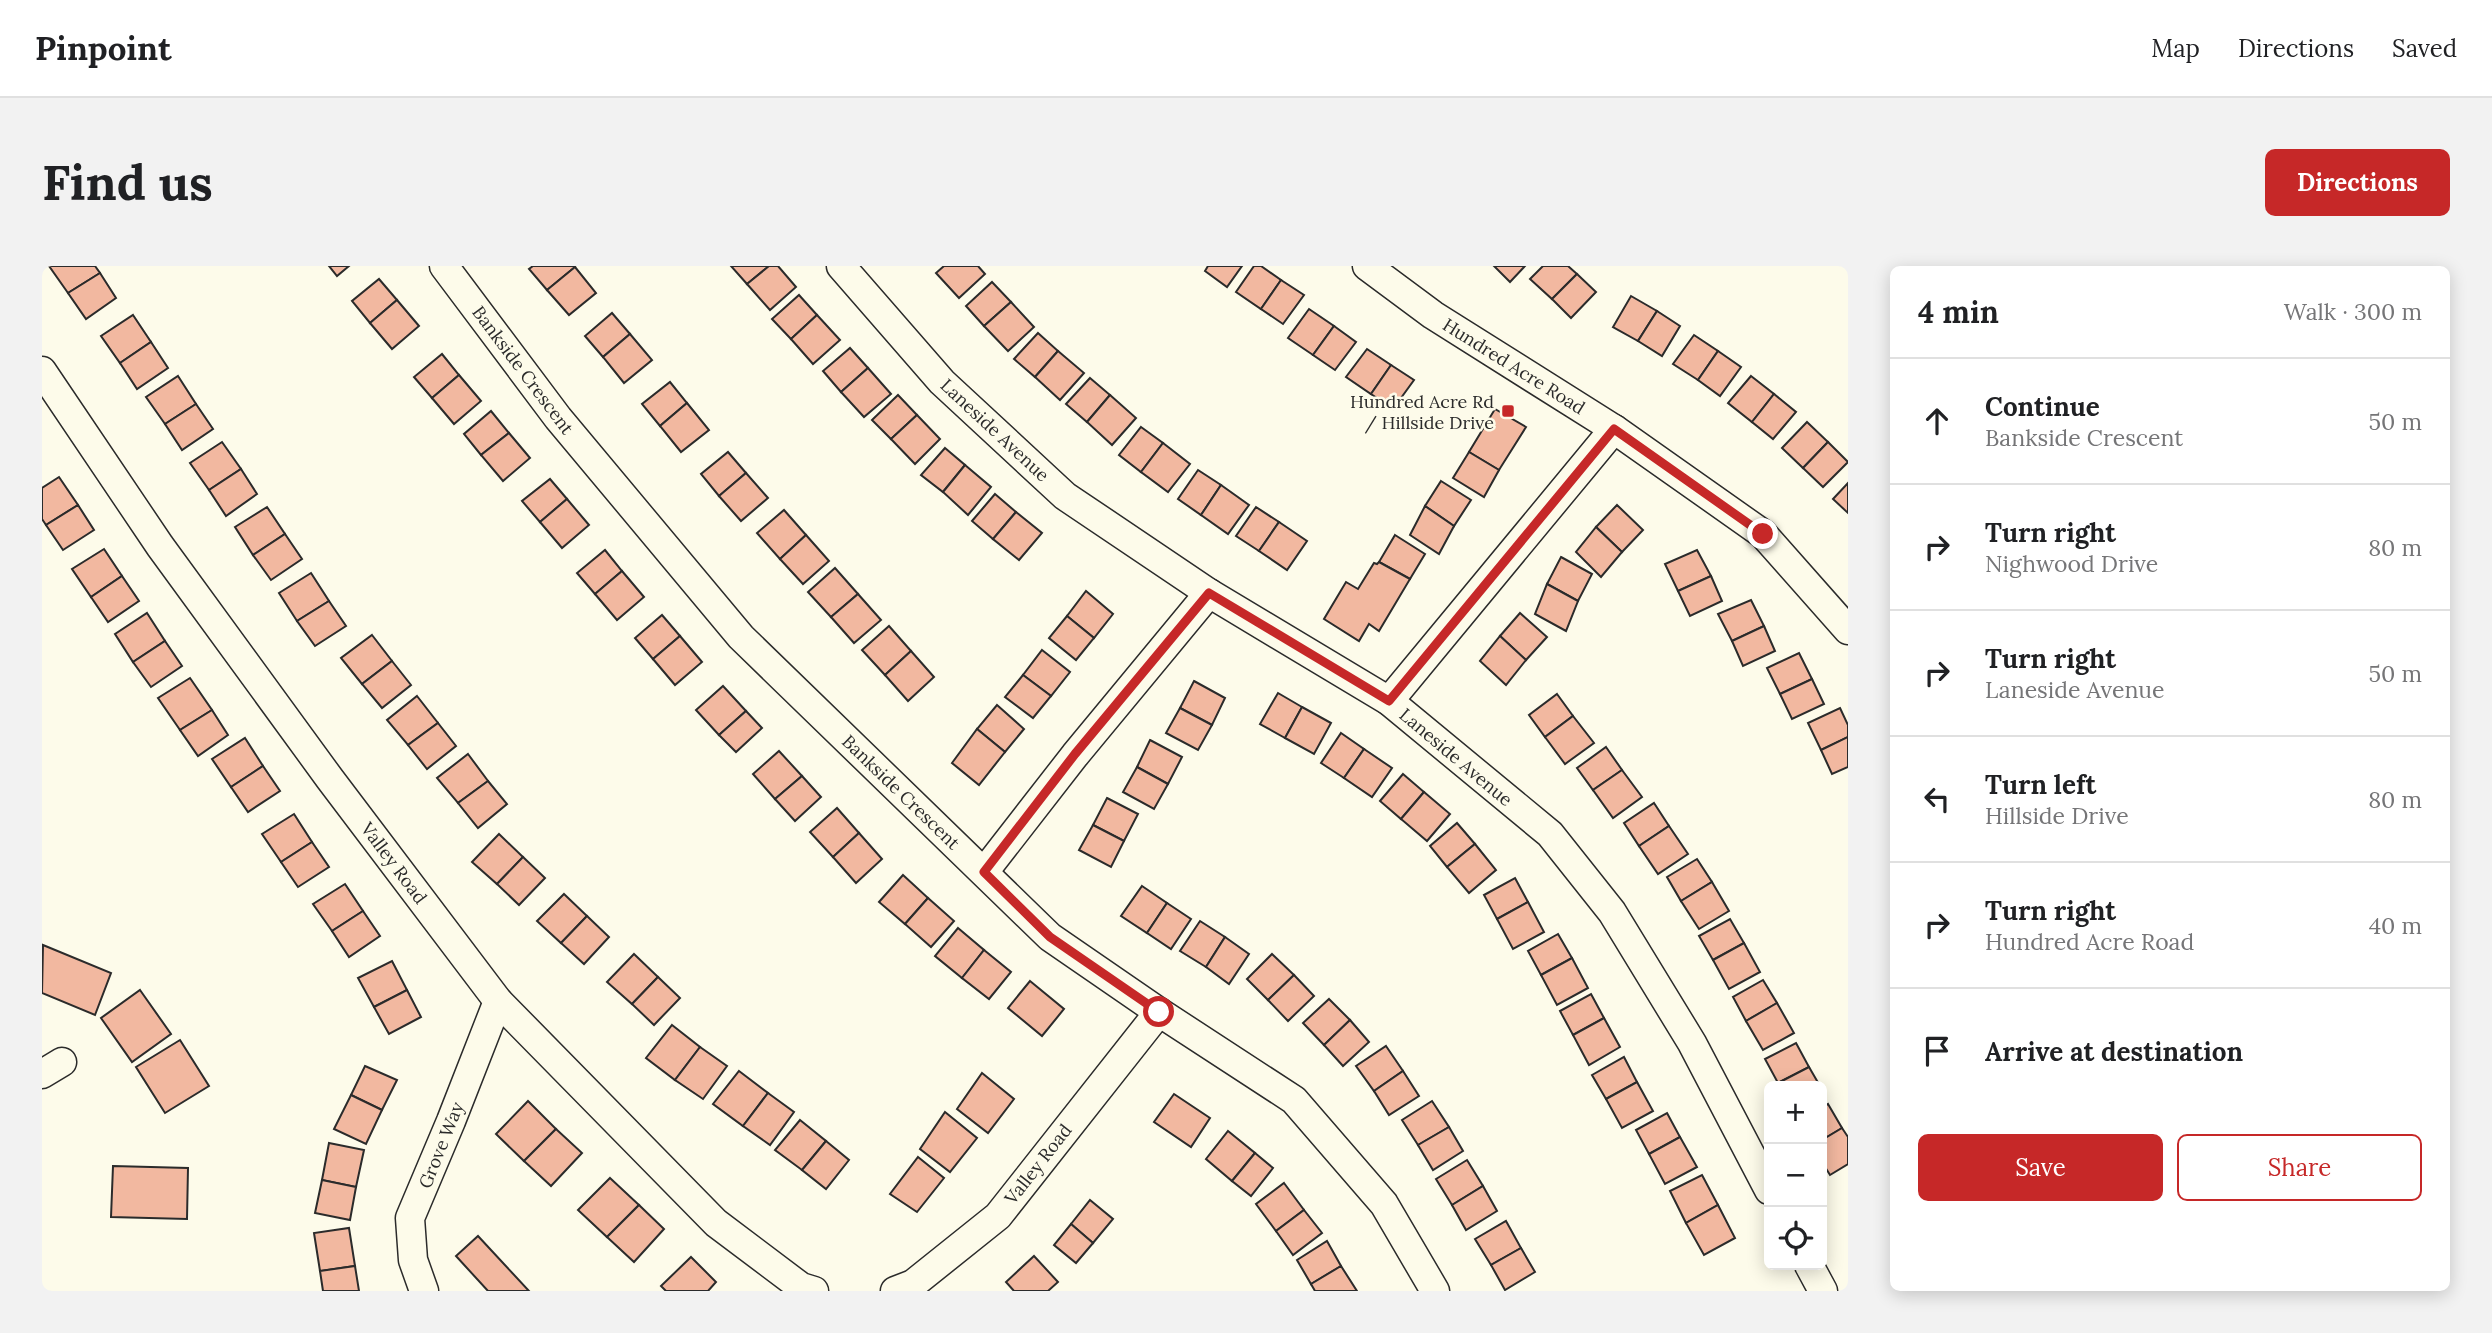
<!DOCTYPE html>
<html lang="en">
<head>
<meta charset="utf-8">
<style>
  body { margin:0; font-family:Lora,serif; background:#f2f2f2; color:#202124 }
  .controls { position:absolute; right:21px; bottom:21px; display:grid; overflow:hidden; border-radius:10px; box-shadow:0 4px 18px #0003 }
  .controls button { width:63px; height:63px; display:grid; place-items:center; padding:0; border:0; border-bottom:2px solid #e0e0e0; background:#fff; color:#202124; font:35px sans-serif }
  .stop { position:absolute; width:21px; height:21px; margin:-16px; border:5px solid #c62828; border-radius:50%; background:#fff }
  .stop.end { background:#c62828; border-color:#fff; box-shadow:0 2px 7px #0008 }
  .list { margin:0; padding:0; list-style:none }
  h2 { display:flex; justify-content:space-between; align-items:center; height:91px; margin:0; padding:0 28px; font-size:30px }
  h2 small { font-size:23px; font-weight:400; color:#757577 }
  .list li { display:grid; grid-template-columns:46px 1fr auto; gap:21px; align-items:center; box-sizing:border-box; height:126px; padding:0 28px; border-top:2px solid #e0e0e0 }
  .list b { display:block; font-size:26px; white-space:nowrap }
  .list p { margin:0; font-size:23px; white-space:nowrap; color:#757577 }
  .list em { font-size:23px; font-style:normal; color:#757577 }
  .actions { display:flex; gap:14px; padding:21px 28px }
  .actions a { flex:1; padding:16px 0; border:2px solid #c62828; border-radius:10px; text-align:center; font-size:24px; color:#c62828 }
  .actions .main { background:#c62828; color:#fff }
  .icon { flex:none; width:38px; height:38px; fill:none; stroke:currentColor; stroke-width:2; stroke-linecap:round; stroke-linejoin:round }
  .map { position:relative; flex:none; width:1806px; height:1025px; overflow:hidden; border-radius:10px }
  header { display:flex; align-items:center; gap:42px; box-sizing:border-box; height:98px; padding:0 35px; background:#fff; border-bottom:2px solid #e0e0e0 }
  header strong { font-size:33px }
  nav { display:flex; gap:38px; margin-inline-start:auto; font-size:24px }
  .intro { display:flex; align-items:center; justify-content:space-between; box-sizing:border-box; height:168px; padding:0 42px }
  h1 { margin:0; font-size:49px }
  .button { padding:18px 32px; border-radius:10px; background:#c62828; color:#fff; font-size:24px; font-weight:700 }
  main { display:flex; gap:42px; padding:0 42px }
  aside { flex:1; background:#fff; border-radius:10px; box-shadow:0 4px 18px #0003 }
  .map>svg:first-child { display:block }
</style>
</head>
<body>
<header>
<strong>Pinpoint</strong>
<nav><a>Map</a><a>Directions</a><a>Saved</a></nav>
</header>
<div class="intro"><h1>Find us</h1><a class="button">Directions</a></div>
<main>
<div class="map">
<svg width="1806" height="1025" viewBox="0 0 1806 1025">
  <rect width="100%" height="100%" fill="#fdfbea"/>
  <!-- building -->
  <g fill="#f2b8a0" stroke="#2b2b2b" stroke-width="2">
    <path d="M7,0H53L58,7L26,27Z"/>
    <path d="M287,0H307L295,10Z"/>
    <path d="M491,0H532L533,1L505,24L487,3Z"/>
    <path d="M689,0H727L705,18Z"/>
    <path d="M727,0H736L754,21L728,44L705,18Z"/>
    <path d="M902,0H936L943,8L917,32L894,7Z"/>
    <path d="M1166,0H1200L1185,21L1163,5Z"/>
    <path d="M1212,0H1219L1239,14L1219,43L1194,26Z"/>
    <path d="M1452,0H1483L1468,16Z"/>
    <path d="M1501,0H1526L1535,8L1510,33L1488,13Z"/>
    <path d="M533,1L554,27L527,49L505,24Z"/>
    <path d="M58,7L74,32L44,53L26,27Z"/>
    <path d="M1535,8L1554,26L1529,52L1510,33Z"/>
    <path d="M337,13L355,34L328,57L310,35Z"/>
    <path d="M1239,14L1262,29L1241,58L1219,43Z"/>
    <path d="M950,16L969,36L942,60L924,40Z"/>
    <path d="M757,29L775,49L749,73L730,53Z"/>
    <path d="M1589,30L1615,45L1596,75L1571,61Z"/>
    <path d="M355,34L377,60L350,83L328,57Z"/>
    <path d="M969,36L992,61L966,85L942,60Z"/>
    <path d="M1267,43L1292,60L1271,89L1246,72Z"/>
    <path d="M1615,45L1638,60L1620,90L1596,75Z"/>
    <path d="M570,47L588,68L561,91L543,70Z"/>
    <path d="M91,49L109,76L78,97L59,70Z"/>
    <path d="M775,49L798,74L771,98L749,73Z"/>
    <path d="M1292,60L1314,76L1293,104L1271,89Z"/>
    <path d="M996,67L1016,85L993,111L972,93Z"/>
    <path d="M588,68L610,94L582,117L561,91Z"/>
    <path d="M1652,69L1676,85L1656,114L1631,98Z"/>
    <path d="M109,76L126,102L95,123L78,97Z"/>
    <path d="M808,82L826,102L799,126L781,105Z"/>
    <path d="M1325,83L1349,99L1329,128L1304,111Z"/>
    <path d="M1016,85L1042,107L1018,134L993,111Z"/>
    <path d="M1676,85L1699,101L1678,130L1656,114Z"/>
    <path d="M400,88L417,109L390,132L372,111Z"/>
    <path d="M1349,99L1372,114L1351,143L1329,128Z"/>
    <path d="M826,102L849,128L822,151L799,126Z"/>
    <path d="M417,109L439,135L412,158L390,132Z"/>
    <path d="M136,110L154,138L123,158L104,131Z"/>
    <path d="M1709,110L1732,128L1710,156L1686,137Z"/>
    <path d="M1048,112L1068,129L1045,156L1024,138Z"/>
    <path d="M628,116L645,137L618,160L600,138Z"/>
    <path d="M1732,128L1754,146L1731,173L1710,156Z"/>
    <path d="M856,129L875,149L849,173L830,154Z"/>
    <path d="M1068,129L1094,152L1070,179L1045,156Z"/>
    <path d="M645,137L667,164L639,186L618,160Z"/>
    <path d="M154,138L171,163L140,184L123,158Z"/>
    <path d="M1453,143L1484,161L1457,204L1427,186Z"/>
    <path d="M449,145L467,167L439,189L422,168Z"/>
    <path d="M875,149L898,173L873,198L849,173Z"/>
    <path d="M1765,156L1786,176L1761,202L1740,182Z"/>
    <path d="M1099,161L1121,177L1099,206L1077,189Z"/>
    <path d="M467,167L488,192L461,215L439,189Z"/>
    <path d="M180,176L199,203L167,224L148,197Z"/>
    <path d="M1786,176L1806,196L1781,221L1761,202Z"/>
    <path d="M1121,177L1148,198L1126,226L1099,206Z"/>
    <path d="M903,182L923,199L901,226L879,209Z"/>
    <path d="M686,186L704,207L677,230L659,208Z"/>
    <path d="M1427,186L1457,204L1442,231L1411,212Z"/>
    <path d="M923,199L949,221L926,249L901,226Z"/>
    <path d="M199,203L215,228L184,250L167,224Z"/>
    <path d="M1156,204L1179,219L1159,249L1136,233Z"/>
    <path d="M704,207L726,232L699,255L677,230Z"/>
    <path d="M17,211L36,239L4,259L0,253V222Z"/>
    <path d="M508,213L525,233L498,256L480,235Z"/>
    <path d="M1399,215L1429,234L1412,260L1383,240Z"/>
    <path d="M1806,217V247L1791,233Z"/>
    <path d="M1179,219L1207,239L1186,268L1159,249Z"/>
    <path d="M953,228L974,246L951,273L930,255Z"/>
    <path d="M525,233L547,259L520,282L498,256Z"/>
    <path d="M36,239L52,264L21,284L4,259Z"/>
    <path d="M1575,239L1601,264L1580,286L1554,261Z"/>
    <path d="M1383,240L1412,260L1397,288L1368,269Z"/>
    <path d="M225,241L243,268L211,289L193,261Z"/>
    <path d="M1214,241L1237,256L1217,285L1194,270Z"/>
    <path d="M742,244L764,269L738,293L715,267Z"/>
    <path d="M974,246L1000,267L977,294L951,273Z"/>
    <path d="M1237,256L1265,275L1245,304L1217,285Z"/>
    <path d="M1554,261L1580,286L1559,311L1534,286Z"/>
    <path d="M243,268L260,293L229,314L211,289Z"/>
    <path d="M764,269L787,295L761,318L738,293Z"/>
    <path d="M1353,269L1383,288L1368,313L1337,296Z"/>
    <path d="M62,283L80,310L49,331L30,303Z"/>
    <path d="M563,284L580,305L553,328L535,307Z"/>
    <path d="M1655,284L1669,310L1636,325L1623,298Z"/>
    <path d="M1519,291L1550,308L1536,335L1505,318Z"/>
    <path d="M1337,296L1368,313L1337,365L1327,358L1317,375L1282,353L1304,316L1316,323L1332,297L1335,298Z"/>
    <path d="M793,302L816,328L789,351L766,326Z"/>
    <path d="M580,305L602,331L575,354L553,328Z"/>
    <path d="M269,307L287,335L255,355L237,327Z"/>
    <path d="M80,310L97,335L66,356L49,331Z"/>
    <path d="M1669,310L1680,335L1648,350L1636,325Z"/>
    <path d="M1505,318L1536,335L1524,365L1493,348Z"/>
    <path d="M1044,325L1071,348L1052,372L1025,350Z"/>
    <path d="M816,328L839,354L812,377L789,351Z"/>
    <path d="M1709,334L1722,360L1690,375L1676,348Z"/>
    <path d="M287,335L304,360L273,380L255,355Z"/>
    <path d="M105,347L123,375L91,396L73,368Z"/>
    <path d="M1478,347L1505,371L1484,394L1458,370Z"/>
    <path d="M620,349L638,370L611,393L593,372Z"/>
    <path d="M1025,350L1052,372L1034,394L1007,372Z"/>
    <path d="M847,360L869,385L843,409L820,384Z"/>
    <path d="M1722,360L1733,385L1701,400L1690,375Z"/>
    <path d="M330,369L350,395L320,418L299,392Z"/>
    <path d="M638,370L660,396L633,419L611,393Z"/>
    <path d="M1458,370L1484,394L1464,419L1438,395Z"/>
    <path d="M123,375L140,400L109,421L91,396Z"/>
    <path d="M1000,384L1028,406L1009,430L981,409Z"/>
    <path d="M869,385L892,411L866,435L843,409Z"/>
    <path d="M1757,387L1770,413L1738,428L1725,402Z"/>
    <path d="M350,395L369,419L340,442L320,418Z"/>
    <path d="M981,409L1009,430L991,452L963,431Z"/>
    <path d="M148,412L170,444L138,464L116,432Z"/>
    <path d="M1770,413L1782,438L1750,453L1738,428Z"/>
    <path d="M1152,415L1183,432L1170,459L1138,442Z"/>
    <path d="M681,420L704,445L677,469L654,444Z"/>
    <path d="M1236,427L1260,441L1243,472L1218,458Z"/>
    <path d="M1515,428L1531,450L1503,471L1487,449Z"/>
    <path d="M375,430L396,457L366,479L345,454Z"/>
    <path d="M955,439L982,463L963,486L935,463Z"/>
    <path d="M1260,441L1289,457L1272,488L1243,472Z"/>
    <path d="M1138,442L1170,459L1156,484L1124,467Z"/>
    <path d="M1798,442L1806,459V471L1779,484L1766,457Z"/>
    <path d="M170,444L186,469L156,490L138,464Z"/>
    <path d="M704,445L720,462L694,486L677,469Z"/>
    <path d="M1531,450L1552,477L1523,498L1503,471Z"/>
    <path d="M396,457L414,480L385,503L366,479Z"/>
    <path d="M935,463L963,486L937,519L910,497Z"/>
    <path d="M1299,467L1322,483L1302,512L1279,497Z"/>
    <path d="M1806,471V501L1790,508L1779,484Z"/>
    <path d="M203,472L221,500L189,521L170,493Z"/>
    <path d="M1108,474L1140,491L1126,518L1095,501Z"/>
    <path d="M1564,481L1580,504L1551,524L1535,502Z"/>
    <path d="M1322,483L1350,502L1330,531L1302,512Z"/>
    <path d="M737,485L760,510L733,533L711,508Z"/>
    <path d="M426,488L446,515L416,537L395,512Z"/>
    <path d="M221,500L238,525L206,546L189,521Z"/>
    <path d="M1095,501L1126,518L1112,543L1081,526Z"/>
    <path d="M1580,504L1600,531L1571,552L1551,524Z"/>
    <path d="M1361,508L1382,526L1359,553L1338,535Z"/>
    <path d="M760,510L779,531L753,555L733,533Z"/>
    <path d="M446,515L465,538L436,562L416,537Z"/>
    <path d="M1382,526L1408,548L1385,575L1359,553Z"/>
    <path d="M1065,532L1096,548L1082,575L1051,559Z"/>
    <path d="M1612,537L1627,560L1597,580L1582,557Z"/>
    <path d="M795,542L817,567L791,591L768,566Z"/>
    <path d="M252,548L270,576L239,596L220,568Z"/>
    <path d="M1415,557L1433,578L1405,601L1388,580Z"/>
    <path d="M1051,559L1082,575L1069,601L1037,584Z"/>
    <path d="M1627,560L1646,588L1616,608L1597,580Z"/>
    <path d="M817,567L840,593L814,617L791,591Z"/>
    <path d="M457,568L481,591L455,618L430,596Z"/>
    <path d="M270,576L287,601L256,621L239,596Z"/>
    <path d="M1433,578L1454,604L1427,627L1405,601Z"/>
    <path d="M481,591L503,612L477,639L455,618Z"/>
    <path d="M1655,593L1670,616L1639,635L1625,611Z"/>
    <path d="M861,609L886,632L863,658L837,636Z"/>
    <path d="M1473,612L1486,636L1455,653L1442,629Z"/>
    <path d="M1670,616L1687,645L1657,663L1639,635Z"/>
    <path d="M303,618L321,645L290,665L271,638Z"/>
    <path d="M1100,620L1125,637L1105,667L1079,650Z"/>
    <path d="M522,628L545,650L519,677L495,655Z"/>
    <path d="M886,632L912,655L889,681L863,658Z"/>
    <path d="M1486,636L1502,666L1471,683L1455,653Z"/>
    <path d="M1125,637L1149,653L1129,683L1105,667Z"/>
    <path d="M321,645L338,670L307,691L290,665Z"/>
    <path d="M545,650L567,671L542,698L519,677Z"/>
    <path d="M1688,653L1702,677L1671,694L1657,670Z"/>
    <path d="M1158,655L1183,671L1164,701L1138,685Z"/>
    <path d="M916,662L942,684L920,712L893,690Z"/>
    <path d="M1516,668L1530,692L1499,709L1486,685Z"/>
    <path d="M1183,671L1207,688L1187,718L1164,701Z"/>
    <path d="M1702,677L1718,706L1687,723L1671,694Z"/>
    <path d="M1,679L69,707L53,749L0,727Z"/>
    <path d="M942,684L969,706L947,733L920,712Z"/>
    <path d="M592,688L616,711L590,738L565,716Z"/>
    <path d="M1230,688L1252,709L1226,734L1205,713Z"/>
    <path d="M1530,692L1546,722L1515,739L1499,709Z"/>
    <path d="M350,695L365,724L332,741L316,712Z"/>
    <path d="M1252,709L1272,730L1246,755L1226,734Z"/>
    <path d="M616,711L638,732L612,759L590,738Z"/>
    <path d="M1721,714L1735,737L1704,755L1691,731Z"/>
    <path d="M988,715L1022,743L1000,770L966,742Z"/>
    <path d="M98,724L129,768L90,796L59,752Z"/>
    <path d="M365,724L379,751L347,768L332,741Z"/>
    <path d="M1549,728L1562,752L1531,769L1518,745Z"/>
    <path d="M1287,733L1308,754L1282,779L1261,757Z"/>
    <path d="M1735,737L1752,767L1721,784L1704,755Z"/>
    <path d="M1562,752L1578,781L1547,799L1531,769Z"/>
    <path d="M1308,754L1327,776L1301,800L1282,779Z"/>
    <path d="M630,759L658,781L633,814L604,792Z"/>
    <path d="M138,774L167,820L123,847L94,801Z"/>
    <path d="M1754,777L1767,801L1736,817L1723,793Z"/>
    <path d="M1344,780L1361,805L1332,825L1314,800Z"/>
    <path d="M658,781L685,800L661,833L633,814Z"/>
    <path d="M1582,791L1595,816L1564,833L1550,809Z"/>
    <path d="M323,800L355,814L340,844L309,829Z"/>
    <path d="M1767,801L1778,820H1737L1736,817Z"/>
    <path d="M697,805L726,827L701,860L671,838Z"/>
    <path d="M1361,805L1377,830L1347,849L1332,825Z"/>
    <path d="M940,807L972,833L946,867L915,843Z"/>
    <path d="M1595,816L1611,845L1580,862L1564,833Z"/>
    <path d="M726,827L752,846L728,879L701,860Z"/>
    <path d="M1132,828L1168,852L1149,881L1112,856Z"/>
    <path d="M309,829L340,844L324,878L292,863Z"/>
    <path d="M486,835L514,863L482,895L454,868Z"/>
    <path d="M1390,835L1407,861L1376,879L1360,854Z"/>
    <path d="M1786,838L1800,862L1780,874V842Z"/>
    <path d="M903,846L935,872L908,906L878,883Z"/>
    <path d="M1625,847L1638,871L1607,888L1594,864Z"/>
    <path d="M758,854L784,875L760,904L733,884Z"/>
    <path d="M1407,861L1421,885L1391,904L1376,879Z"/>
    <path d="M1800,862L1806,871V898L1788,909L1780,896V874Z"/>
    <path d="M514,863L540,887L509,920L482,895Z"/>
    <path d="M1186,865L1213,887L1190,915L1164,893Z"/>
    <path d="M1638,871L1655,901L1623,918L1607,888Z"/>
    <path d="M784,875L807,894L784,923L760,904Z"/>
    <path d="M287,877L322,884L314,921L280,914Z"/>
    <path d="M1213,887L1231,902L1209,930L1190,915Z"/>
    <path d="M876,891L902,912L875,946L848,928Z"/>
    <path d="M1425,894L1441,920L1410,939L1394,913Z"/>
    <path d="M71,900L146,902L145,953L69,951Z"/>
    <path d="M1660,909L1676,939L1644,957L1628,925Z"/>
    <path d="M568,912L597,939L565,971L536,944Z"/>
    <path d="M280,914L314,921L308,954L273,947Z"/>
    <path d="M1242,917L1262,944L1234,965L1214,938Z"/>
    <path d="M1441,920L1455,945L1424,964L1410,939Z"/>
    <path d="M1048,934L1071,953L1051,977L1029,958Z"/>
    <path d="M597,939L622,963L592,996L565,971Z"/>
    <path d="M1676,939L1693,972L1662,989L1644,957Z"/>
    <path d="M1262,944L1280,967L1251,989L1234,965Z"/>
    <path d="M1464,955L1479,982L1449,999L1433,973Z"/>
    <path d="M1029,958L1051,977L1034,997L1012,979Z"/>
    <path d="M307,962L313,1000L278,1005L272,967Z"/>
    <path d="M436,970L487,1025H446L414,990Z"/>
    <path d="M1285,975L1299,1000L1269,1018L1255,994Z"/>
    <path d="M1479,982L1493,1006L1463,1024L1449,999Z"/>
    <path d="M992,990L1016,1016L1006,1025H972L964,1016Z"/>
    <path d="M649,991L674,1016L666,1025H624L619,1020Z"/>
    <path d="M313,1000L317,1025H281L278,1005Z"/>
    <path d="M1299,1000L1315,1025H1273L1269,1018Z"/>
  </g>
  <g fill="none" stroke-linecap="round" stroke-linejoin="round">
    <defs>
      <g id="minor">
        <path d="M402,0L516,152L699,371L1008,671L1117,746L1252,834L1342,938L1393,1025"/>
        <path d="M799,0L900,116L1023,230L1167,327L1347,435L1508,568L1570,646L1650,777L1727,924"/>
        <path d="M1325,0L1391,49L1572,163L1721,268L1806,364"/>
        <path d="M0,105L118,280L288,513L456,735L674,957L759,1021L772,1025"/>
        <path d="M1347,435L1572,163"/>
        <path d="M942,606L1033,489L1167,327"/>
        <path d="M0,808L20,796"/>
        <path d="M1767,999L1781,1025"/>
        <path d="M382,1025L371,994L368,952L409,855L456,735"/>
        <path d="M853,1025L871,1018L956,950L1117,746"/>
      </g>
    </defs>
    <!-- minor casing -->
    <use href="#minor" stroke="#2b2b2b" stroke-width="31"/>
    <!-- minor -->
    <use href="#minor" stroke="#fdfbea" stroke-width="28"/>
  </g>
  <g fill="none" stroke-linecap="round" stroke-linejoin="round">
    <!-- route -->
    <path stroke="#c62828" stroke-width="9" d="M1117,746L1008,671L942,606L1033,488L1167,327L1347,435L1572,163L1721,268"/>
  </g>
  <!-- markers -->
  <rect fill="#c62828" stroke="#fdfbea" stroke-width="2.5" x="1459" y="138" width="14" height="14" rx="3.5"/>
  <g text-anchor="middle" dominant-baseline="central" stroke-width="5" stroke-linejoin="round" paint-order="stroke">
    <!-- street labels -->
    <g font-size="18" fill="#2b2b2b" stroke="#fdfbea">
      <text transform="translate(1472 100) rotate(32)">Hundred Acre Road</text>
      <text transform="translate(481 104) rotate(53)">Bankside Crescent</text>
      <text transform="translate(953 164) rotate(43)">Laneside Avenue</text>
      <text transform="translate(1414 491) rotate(40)">Laneside Avenue</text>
      <text transform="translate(859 526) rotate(44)">Bankside Crescent</text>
      <text transform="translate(352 597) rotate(53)">Valley Road</text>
      <text transform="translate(399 879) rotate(-68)">Grove Way</text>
      <text transform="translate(996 898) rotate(-52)">Valley Road</text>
    </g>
    <!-- poi labels -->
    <g font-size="18" fill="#2b2b2b" stroke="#fdfbea" text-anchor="end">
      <text x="1452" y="135">Hundred Acre Rd<tspan x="1452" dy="21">/ Hillside Drive</tspan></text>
    </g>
  </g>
</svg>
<div class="controls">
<button>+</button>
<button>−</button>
<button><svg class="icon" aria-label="locate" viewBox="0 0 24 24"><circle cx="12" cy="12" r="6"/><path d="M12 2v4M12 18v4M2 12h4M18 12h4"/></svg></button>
</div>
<div class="stop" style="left:1117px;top:746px"></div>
<div class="stop end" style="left:1721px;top:268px"></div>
</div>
<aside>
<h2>4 min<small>Walk · 300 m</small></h2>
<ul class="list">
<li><svg class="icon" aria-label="ahead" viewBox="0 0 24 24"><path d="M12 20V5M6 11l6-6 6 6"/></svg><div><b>Continue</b><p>Bankside Crescent</p></div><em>50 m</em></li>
<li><svg class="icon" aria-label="right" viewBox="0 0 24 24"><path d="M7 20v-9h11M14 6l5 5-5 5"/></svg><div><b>Turn right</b><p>Nighwood Drive</p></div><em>80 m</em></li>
<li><svg class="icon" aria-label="right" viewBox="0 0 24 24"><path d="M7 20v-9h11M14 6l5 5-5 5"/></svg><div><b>Turn right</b><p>Laneside Avenue</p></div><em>50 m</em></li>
<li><svg class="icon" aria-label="left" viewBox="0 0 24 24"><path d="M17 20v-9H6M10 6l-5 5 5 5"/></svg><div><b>Turn left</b><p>Hillside Drive</p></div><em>80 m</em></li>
<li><svg class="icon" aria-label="right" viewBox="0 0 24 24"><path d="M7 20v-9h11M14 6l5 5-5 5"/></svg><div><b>Turn right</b><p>Hundred Acre Road</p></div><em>40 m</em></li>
<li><svg class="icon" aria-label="arrive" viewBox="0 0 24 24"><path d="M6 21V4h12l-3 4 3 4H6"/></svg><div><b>Arrive at destination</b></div></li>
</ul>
<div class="actions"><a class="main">Save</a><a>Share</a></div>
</aside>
</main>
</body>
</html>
